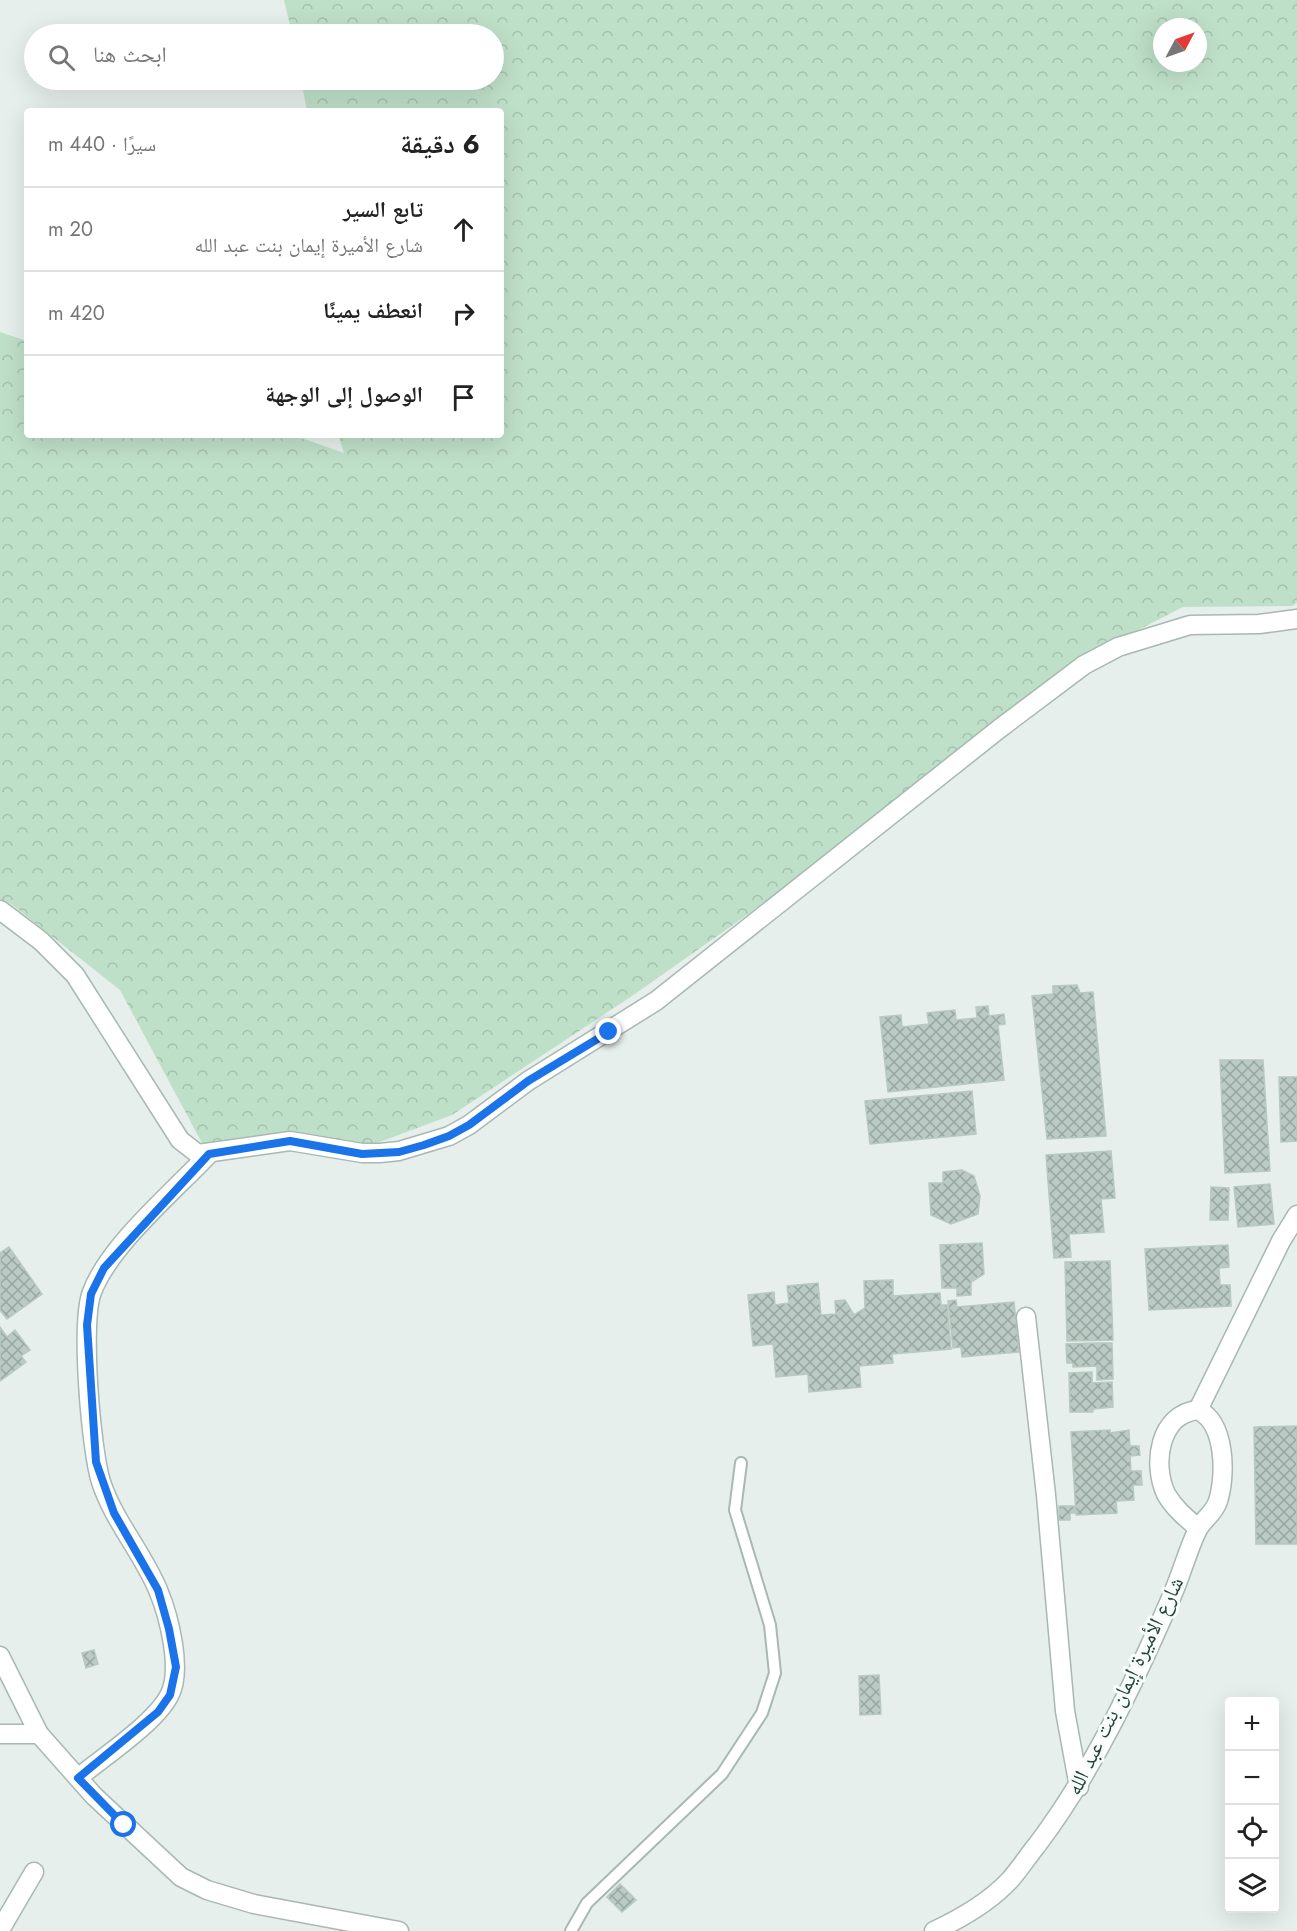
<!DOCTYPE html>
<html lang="ar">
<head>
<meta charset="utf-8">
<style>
  body { margin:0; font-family:Jost,"Noto Naskh Arabic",sans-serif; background:#f2f2f2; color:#222; direction:rtl }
  .controls { position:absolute; right:18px; bottom:18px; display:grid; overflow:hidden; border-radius:6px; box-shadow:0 6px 24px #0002 }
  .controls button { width:54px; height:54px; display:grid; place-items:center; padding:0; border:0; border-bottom:2px solid #e0e0e0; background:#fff; color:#222; font:30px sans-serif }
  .compass { position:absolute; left:1153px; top:18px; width:54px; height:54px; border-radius:50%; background:#fff; box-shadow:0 6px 24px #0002; rotate:49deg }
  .stop { position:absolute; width:18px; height:18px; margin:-14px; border:4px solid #1a73e8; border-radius:50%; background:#fff }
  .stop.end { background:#1a73e8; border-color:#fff; box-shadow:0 2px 6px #0008 }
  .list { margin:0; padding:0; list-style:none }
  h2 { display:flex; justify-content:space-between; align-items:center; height:78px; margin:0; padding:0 24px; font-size:26px }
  h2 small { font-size:20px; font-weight:400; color:#767676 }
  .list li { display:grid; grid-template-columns:39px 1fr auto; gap:18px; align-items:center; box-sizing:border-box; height:84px; padding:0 24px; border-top:2px solid #e0e0e0 }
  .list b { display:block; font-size:22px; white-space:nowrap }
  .list p { margin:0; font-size:20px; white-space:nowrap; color:#767676 }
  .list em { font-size:20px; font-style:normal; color:#767676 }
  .icon { flex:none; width:33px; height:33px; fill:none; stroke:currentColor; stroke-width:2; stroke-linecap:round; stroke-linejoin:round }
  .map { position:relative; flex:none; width:1297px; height:1931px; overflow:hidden; direction:ltr }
  .search { position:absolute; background:#fff; box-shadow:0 6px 24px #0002; left:24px; top:24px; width:480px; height:66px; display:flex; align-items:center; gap:15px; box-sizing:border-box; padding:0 21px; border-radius:33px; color:#767676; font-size:22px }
  .panel { position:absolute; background:#fff; box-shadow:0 6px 24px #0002; left:24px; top:108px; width:480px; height:330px; border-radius:6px; direction:rtl }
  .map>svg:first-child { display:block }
</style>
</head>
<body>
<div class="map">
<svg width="1297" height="1931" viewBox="0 0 1297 1931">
  <defs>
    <pattern id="forest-crowns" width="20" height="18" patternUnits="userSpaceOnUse" patternTransform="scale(1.5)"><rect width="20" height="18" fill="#bfe0c8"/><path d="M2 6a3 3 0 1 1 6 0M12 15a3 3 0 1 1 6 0" fill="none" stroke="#a4c1ad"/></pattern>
    <pattern id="building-cross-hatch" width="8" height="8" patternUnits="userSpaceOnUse" patternTransform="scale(1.5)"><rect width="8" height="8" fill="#bbcac4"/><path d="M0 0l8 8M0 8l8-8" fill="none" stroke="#98a6a0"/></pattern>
  </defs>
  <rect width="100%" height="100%" fill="#e6efeb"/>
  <!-- forest -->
  <path fill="url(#forest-crowns)" fill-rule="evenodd" d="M284,0H1297V603L1292,606L1183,607L1095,652L829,857L635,994L452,1115L369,1146L203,1145L120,990L11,904L0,899V332L27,341V435H293L344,453L338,435H501V111H307L301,80H494V34H292ZM1162,27H1198V63H1162Z"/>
  <!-- building -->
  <g fill="url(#building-cross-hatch)" stroke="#b8c9c2" stroke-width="1.5">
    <path d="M1077,985L1080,993L1093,992L1106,1136L1047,1139L1032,996L1053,994V986Z"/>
    <path d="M988,1006L989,1016L1004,1014L1005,1024L998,1025L1004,1080L888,1092L880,1017L901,1015L902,1027L929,1024L927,1013L955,1010L956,1020L977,1018L976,1007Z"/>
    <path d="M1220,1060H1263L1270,1171L1225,1173Z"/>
    <path d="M1279,1077H1297V1141L1281,1142Z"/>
    <path d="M972,1091L976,1134L870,1144L865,1101Z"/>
    <path d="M1111,1151L1115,1198L1101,1199L1104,1232L1069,1234L1071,1257L1054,1258L1046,1155Z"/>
    <path d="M962,1170L974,1176L980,1196L978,1214L951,1224L931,1215L929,1183H943V1172Z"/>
    <path d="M1270,1184L1274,1224L1238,1227L1234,1187Z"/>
    <path d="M1211,1187L1229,1188L1228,1220H1210Z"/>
    <path d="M982,1243L984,1274L971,1282V1295L957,1296V1288H942L940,1245Z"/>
    <path d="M1228,1245L1229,1267L1219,1268L1220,1285H1230L1231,1306L1149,1310L1145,1249Z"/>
    <path d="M9,1247L42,1294L7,1319L0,1310V1253Z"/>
    <path d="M1110,1261L1113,1340L1067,1341L1065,1262Z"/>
    <path d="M893,1280V1296L940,1293L941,1305H947L951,1349L892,1354L893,1363L859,1366L861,1387L809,1392L808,1374L776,1377L773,1344L753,1346L748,1295L774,1292L775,1305L789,1303L787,1286L818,1283L821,1315L836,1314L835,1301L845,1300L854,1315L865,1308L864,1281Z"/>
    <path d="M956,1300L957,1307L1014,1302L1019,1352L962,1357L961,1347L953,1348L948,1301Z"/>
    <path d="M0,1327L7,1337L15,1330L30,1350L21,1356L26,1362L0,1381Z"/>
    <path d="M1095,1343H1112L1113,1379L1097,1380V1366L1073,1367V1363H1067L1066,1344Z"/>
    <path d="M1092,1372V1383L1112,1382L1113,1407L1093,1409V1412H1070L1069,1373Z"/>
    <path d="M1297,1426V1544H1256L1254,1427Z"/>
    <path d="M1110,1430V1433L1129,1430L1130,1446H1139L1140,1455L1130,1456L1131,1471H1141L1142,1485H1133L1134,1500L1116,1501L1117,1513L1076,1515L1071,1432Z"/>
    <path d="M1059,1506H1074L1075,1513H1070V1520H1059Z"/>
    <path d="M94,1650L98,1664L86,1668L82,1653Z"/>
    <path d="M879,1675L881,1714L860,1715L859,1676Z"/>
    <path d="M620,1884L636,1900L622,1912L607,1897Z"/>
  </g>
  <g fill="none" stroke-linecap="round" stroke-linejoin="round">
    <defs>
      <path id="service" d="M571,1931L587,1903L722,1774L762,1713L775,1673L770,1625L735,1510L741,1463"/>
      <g id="minor">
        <path d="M0,910L41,941L75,975L180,1140L198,1154L290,1141L362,1153H380L399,1151L449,1136L469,1125L528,1081L656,1001L999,729L1084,665L1118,647L1190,625L1259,624L1297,619"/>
        <path d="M1026,1317L1046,1495L1065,1711L1079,1787"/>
        <path d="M1198,1410L1281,1241L1297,1215"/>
        <path d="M0,1656L39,1734L94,1796L181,1877L207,1890L254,1904L399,1931"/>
        <path d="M0,1734H39"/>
        <path d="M78,1778C103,1757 154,1724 169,1696C183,1671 169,1616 158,1590C142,1552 114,1521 101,1482C91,1450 80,1322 92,1292C109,1246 174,1191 209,1154"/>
        <path d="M0,1930L34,1872"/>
        <path d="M934,1931C962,1918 988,1903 1009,1881C1019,1870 1028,1856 1037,1845C1093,1771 1134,1683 1171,1598C1181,1576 1187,1552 1197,1531C1202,1520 1214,1514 1218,1501C1226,1476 1226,1423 1198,1410C1159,1414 1152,1464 1166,1494C1174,1508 1186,1518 1198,1528"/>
      </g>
    </defs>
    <!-- service casing -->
    <use href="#service" stroke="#a8b8b2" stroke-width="14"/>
    <!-- minor casing -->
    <use href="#minor" stroke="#a8b8b2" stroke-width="21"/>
    <!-- service -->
    <use href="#service" stroke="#fff" stroke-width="10"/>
    <!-- minor -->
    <use href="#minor" stroke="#fff" stroke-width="18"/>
  </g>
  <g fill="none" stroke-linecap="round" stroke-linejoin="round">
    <!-- route -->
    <path stroke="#1a73e8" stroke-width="8" d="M124,1825L78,1778L158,1712L170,1695L176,1667L169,1629L158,1590L114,1513L96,1462L87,1325L91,1294L104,1268L209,1154L290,1141L362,1154L399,1152L424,1145L449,1136L469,1125L528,1081L609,1032"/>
  </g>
  <g text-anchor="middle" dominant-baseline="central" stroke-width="6" stroke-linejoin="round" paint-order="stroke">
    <!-- street labels -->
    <g font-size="21" fill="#24423a" stroke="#f7fbf9">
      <text transform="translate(1125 1686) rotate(-64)">شارع الأميرة إيمان بنت عبد الله</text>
    </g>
  </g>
</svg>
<div class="controls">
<button>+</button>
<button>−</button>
<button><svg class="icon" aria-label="locate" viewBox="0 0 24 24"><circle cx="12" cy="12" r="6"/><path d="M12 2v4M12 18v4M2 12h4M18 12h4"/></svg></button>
<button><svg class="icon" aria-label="layers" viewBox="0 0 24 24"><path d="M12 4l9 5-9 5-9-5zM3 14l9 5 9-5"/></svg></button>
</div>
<svg class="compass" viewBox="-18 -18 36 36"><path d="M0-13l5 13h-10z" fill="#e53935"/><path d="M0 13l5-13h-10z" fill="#767676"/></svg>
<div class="stop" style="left:124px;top:1825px"></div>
<div class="stop end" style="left:609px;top:1032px"></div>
<div class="search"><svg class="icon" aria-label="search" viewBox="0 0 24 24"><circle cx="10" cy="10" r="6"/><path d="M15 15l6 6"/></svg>ابحث هنا</div>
<section class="panel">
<h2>6 دقيقة<small>سيرًا · 440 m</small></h2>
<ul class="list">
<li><svg class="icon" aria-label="ahead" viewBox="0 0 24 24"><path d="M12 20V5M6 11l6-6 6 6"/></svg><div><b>تابع السير</b><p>شارع الأميرة إيمان بنت عبد الله</p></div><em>20 m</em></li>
<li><svg class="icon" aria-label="right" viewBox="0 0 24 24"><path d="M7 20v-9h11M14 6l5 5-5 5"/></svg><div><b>انعطف يمينًا</b></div><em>420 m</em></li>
<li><svg class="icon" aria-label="arrive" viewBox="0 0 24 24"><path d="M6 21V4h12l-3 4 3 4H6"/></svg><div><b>الوصول إلى الوجهة</b></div></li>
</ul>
</section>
</div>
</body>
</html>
